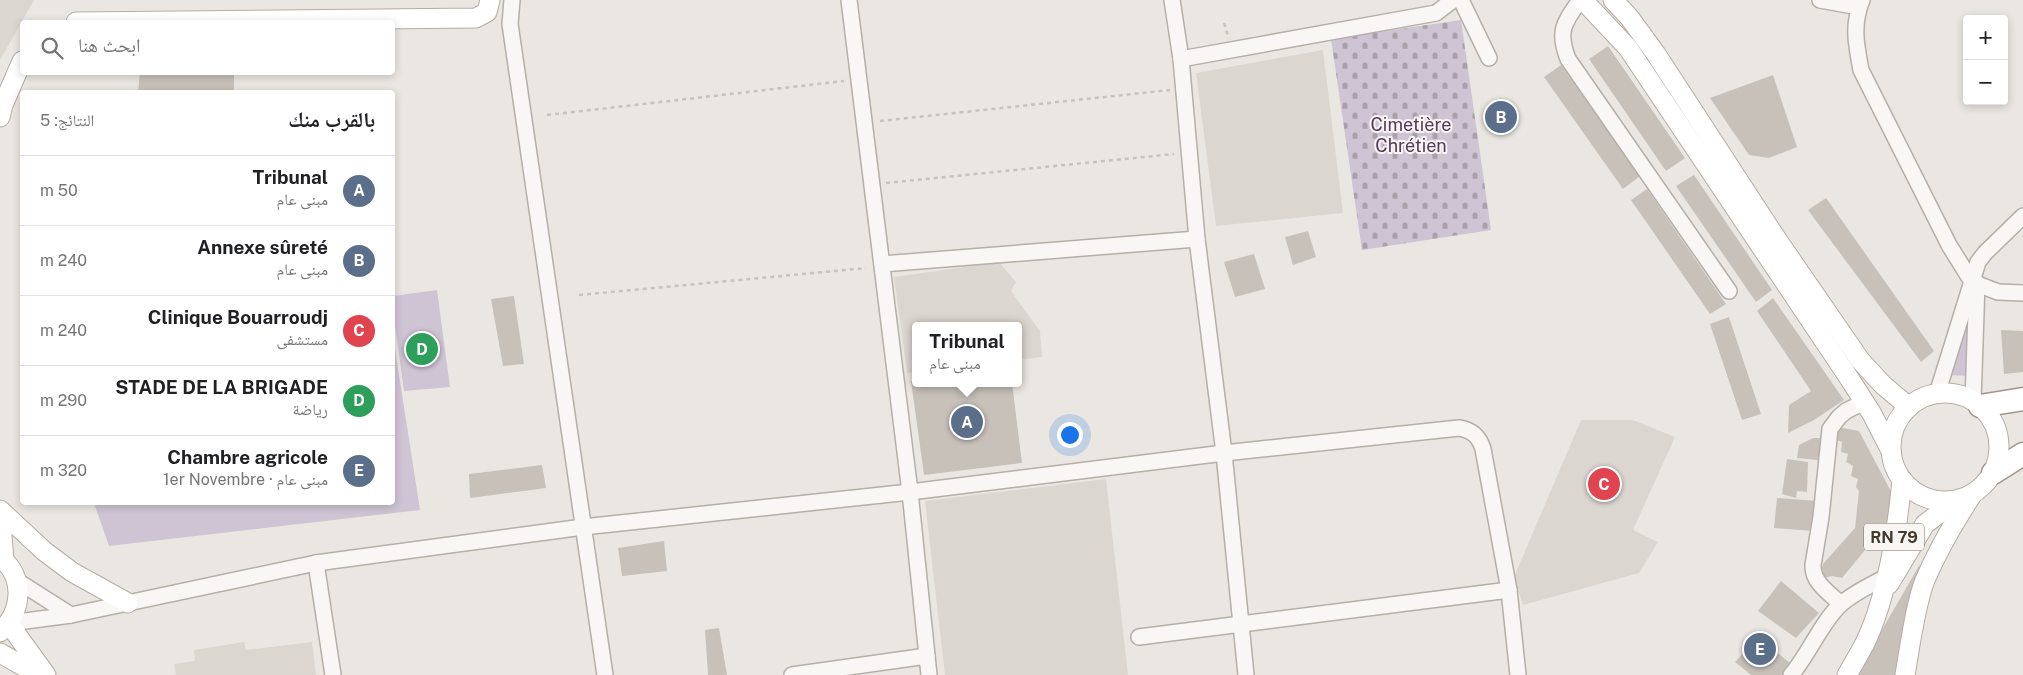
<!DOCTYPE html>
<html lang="ar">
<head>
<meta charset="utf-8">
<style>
  body { margin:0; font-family:"Public Sans","Noto Naskh Arabic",sans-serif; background:#f2f2f2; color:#202124; direction:rtl }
  .controls { position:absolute; right:15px; top:15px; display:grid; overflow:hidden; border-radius:5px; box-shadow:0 2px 8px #0003 }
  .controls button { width:45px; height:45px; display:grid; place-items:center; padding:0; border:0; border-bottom:1px solid #e0e0e0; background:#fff; color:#202124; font:25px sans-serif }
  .you { position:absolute; left:1069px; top:434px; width:18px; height:18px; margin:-12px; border:4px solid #fff; border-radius:50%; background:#1a73e8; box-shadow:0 0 0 8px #1a73e833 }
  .badge { display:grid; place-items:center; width:32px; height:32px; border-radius:50%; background:#111827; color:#fff; font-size:16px; font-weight:700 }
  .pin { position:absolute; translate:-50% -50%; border:2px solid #fff; box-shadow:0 1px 5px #0006 }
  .popup { position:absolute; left:912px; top:322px; width:110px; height:65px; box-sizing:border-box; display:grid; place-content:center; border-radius:5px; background:#fff; filter:drop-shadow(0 1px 4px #0005); font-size:16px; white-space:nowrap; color:#757577 }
  .popup b { font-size:19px; color:#202124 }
  .popup::after { content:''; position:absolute; left:50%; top:100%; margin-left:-10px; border:10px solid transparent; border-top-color:#fff }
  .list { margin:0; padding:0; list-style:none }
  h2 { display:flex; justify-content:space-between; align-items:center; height:65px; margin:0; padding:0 20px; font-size:21px }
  h2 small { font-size:16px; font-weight:400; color:#757577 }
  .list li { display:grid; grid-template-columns:32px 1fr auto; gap:15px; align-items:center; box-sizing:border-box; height:70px; padding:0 20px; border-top:1px solid #e0e0e0 }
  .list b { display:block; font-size:19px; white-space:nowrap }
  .list p { margin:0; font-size:16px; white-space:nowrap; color:#757577 }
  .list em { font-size:16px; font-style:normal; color:#757577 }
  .icon { flex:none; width:28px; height:28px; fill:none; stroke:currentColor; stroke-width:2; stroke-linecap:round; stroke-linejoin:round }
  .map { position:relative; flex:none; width:2023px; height:675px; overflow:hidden; direction:ltr }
  .search { position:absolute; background:#fff; box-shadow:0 2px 8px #0003; left:20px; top:20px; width:375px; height:55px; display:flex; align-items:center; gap:12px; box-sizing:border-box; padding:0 18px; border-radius:5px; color:#757577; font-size:19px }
  .panel { position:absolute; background:#fff; box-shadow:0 2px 8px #0003; left:20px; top:90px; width:375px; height:415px; border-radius:5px; direction:rtl }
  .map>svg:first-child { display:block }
</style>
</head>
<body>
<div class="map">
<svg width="2023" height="675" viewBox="0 0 2023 675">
  <defs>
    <pattern id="cemetery-stones" width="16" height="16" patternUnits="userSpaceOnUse" patternTransform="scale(1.25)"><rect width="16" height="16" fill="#cfc4d4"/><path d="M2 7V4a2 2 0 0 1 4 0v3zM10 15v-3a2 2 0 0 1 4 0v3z" fill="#aaa0ac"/></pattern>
  </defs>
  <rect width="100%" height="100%" fill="#eae7e2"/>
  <!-- built -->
  <g fill="#dcd6d0">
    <path d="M0,0H34L0,60Z"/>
    <path d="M1323,50L1343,213L1216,226L1196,73Z"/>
    <path d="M999,262L1016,282L1011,291L1040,331L1042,357L1018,360V326H916V372L907,373L894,277Z"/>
    <path d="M1581,420H1633L1675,437L1633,530L1658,542L1639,573L1523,605L1514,577Z"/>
    <path d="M1106,479L1128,675H945L925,501Z"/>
    <path d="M244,642L246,650L312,642L316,675H176L174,664L195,661L194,650Z"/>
  </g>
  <!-- grass -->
  <g fill="#cfc4d4">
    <path d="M437,290L450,387L404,391L393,311V296Z"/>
    <path d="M1968,300L1972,376L1945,375Z"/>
    <path d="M393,336L420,510L109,546L94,503L392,502Z"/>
  </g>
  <!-- cemetery -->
  <path fill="url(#cemetery-stones)" d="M1461,20L1491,230L1362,250L1331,39Z"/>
  <!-- building -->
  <g fill="#c7c1ba">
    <path d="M1608,46L1685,158L1666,171L1589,59Z"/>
    <path d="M1561,65L1640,176L1623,189L1544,77Z"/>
    <path d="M140,72H234V92H138Z"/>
    <path d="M1773,75L1797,147L1769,158L1749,155L1710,98Z"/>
    <path d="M1694,175L1772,290L1756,302L1676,186Z"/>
    <path d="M1647,189L1726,304L1710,314L1631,200Z"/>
    <path d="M1826,198L1934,351L1921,362L1808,210Z"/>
    <path d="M1308,231L1316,257L1293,265L1285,237Z"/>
    <path d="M1254,254L1265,289L1235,297L1224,262Z"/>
    <path d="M514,296L524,364L503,366L491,299Z"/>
    <path d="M1773,298L1844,400L1814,420L1788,433L1789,405L1811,391L1757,311Z"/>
    <path d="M1729,317L1761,414L1742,420L1710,324Z"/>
    <path d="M2001,330L2023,331V372L2004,374Z"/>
    <path d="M911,381H916V383H1012L1022,463L924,475Z"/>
    <path d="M1837,427L1859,431L1895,499L1886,534L1879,533L1842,578L1832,576L1819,579L1823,564L1855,528L1859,491L1856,487L1858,479L1851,476L1853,466L1846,462L1848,454L1841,452L1842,442L1834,439Z"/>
    <path d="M1813,438H1825L1826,461L1797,458L1799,445Z"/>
    <path d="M1787,459L1808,462L1807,492L1797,491L1796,498L1782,494Z"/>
    <path d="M542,465L546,488L470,498L469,474Z"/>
    <path d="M1777,498L1818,501L1813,531L1774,528Z"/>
    <path d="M664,541L667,571L622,576L618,548Z"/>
    <path d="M1920,564L1898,675H1856Z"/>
    <path d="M1781,581L1819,613L1796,638L1758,611Z"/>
    <path d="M719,628L727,675H708L705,630Z"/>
    <path d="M1758,637L1796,668L1790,675H1751L1735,662Z"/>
  </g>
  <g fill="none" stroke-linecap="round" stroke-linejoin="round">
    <defs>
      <g id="minor">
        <path d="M512,0L510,24L605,675"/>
        <path d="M849,0L910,492L929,675"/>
        <path d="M1172,0L1181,59L1197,239L1224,453L1246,675"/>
        <path d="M1461,0L1489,58"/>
        <path d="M1580,0C1564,23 1557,31 1568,59L1729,291"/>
        <path d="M1820,0L1859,7"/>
        <path d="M1862,0C1852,25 1856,44 1861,70L1949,245L1972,282L1998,292L2023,293"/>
        <path d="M1181,59L1436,13L1453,0"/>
        <path d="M882,264L1197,239"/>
        <path d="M1937,394L1978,262L1985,253L2023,216"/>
        <path d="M1973,401L1977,283"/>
        <path d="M316,563L333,675"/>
        <path d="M16,580L71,615"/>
        <path d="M1841,604C1829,593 1812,582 1813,565L1821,517L1830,429L1839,417L1846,411L1864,402"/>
        <path d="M10,623L71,615L316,563L583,527L910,492L1224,453L1459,428C1472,430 1479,436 1483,449L1509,590L1518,675"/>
        <path d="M1139,637L1509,590"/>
        <path d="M792,675L927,656"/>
        <path d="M1791,675C1809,654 1821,623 1840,605C1853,593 1871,585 1886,577"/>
      </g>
      <g id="major">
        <path d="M1583,0L1628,48L1851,381L1872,414L1891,451"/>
        <path d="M1613,0L1629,17L1656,54L1776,238L1860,360L1883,385L1909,407"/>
        <path d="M76,22L476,18L487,12L490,0"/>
        <path d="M0,117L3,105L22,61"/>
        <circle cx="1945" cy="447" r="54"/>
        <path d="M0,510L44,551L72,572L128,603"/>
        <path d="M0,512L4,560"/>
        <path d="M0,557C26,577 22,612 0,632"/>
        <path d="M1889,584L1925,524L1957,500"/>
        <path d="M9,624L46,675"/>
        <path d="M0,653L39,675"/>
        <path d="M1847,675C1853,664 1860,653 1866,641C1888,594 1897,532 1902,480"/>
        <path d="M1905,675C1910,647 1915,606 1925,580C1938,550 1954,522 1972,495"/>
      </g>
      <g id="highway">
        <path d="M1980,406L2023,399"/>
        <path d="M1993,473L2023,454"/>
      </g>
    </defs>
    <!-- minor casing -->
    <use href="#minor" stroke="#b4afa7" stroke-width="18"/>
    <!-- major casing -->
    <use href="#major" stroke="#b6aca2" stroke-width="21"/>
    <!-- highway casing -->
    <use href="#highway" stroke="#a1968a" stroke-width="25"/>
    <!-- path -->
    <g stroke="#c6c2bc" stroke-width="2.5" stroke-dasharray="4 4" stroke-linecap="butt">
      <path d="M1224,23L1228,36"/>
      <path d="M547,115L844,81"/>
      <path d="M880,121L1170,90"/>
      <path d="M886,183L1174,154"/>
      <path d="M579,295L866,268"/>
    </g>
    <!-- minor -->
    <use href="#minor" stroke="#f9f7f5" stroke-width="15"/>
    <!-- major -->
    <use href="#major" stroke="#fff" stroke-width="19"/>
    <!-- highway -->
    <use href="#highway" stroke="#fff" stroke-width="22"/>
  </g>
  <g text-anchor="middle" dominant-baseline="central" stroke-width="4" stroke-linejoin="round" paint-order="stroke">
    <!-- shield labels -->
    <rect fill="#f8f5f2" stroke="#797167" stroke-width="1" x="1864" y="523.5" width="60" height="27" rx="4"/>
    <g font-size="16" font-weight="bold" fill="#42382b">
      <text x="1894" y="537">RN 79</text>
    </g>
    <!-- park labels -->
    <g font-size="18" fill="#54385d" stroke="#f8f5f2">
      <text x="1411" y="124">Cimetière<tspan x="1411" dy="21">Chrétien</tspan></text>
    </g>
  </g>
</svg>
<div class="controls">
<button>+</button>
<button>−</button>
</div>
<div class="you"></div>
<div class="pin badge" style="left:967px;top:422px;background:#5c6f8a">A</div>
<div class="popup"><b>Tribunal</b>مبنى عام</div>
<div class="pin badge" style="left:1501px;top:117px;background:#5c6f8a">B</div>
<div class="pin badge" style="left:1604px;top:484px;background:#e0444e">C</div>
<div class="pin badge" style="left:422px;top:349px;background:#2e9e5b">D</div>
<div class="pin badge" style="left:1760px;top:649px;background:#5c6f8a">E</div>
<div class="search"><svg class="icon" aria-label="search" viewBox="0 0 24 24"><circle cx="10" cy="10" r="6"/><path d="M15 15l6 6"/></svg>ابحث هنا</div>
<section class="panel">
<h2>بالقرب منك<small>النتائج: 5</small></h2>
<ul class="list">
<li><span class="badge" style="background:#5c6f8a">A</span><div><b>Tribunal</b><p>مبنى عام</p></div><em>50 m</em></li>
<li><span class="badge" style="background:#5c6f8a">B</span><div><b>Annexe sûreté</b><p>مبنى عام</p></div><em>240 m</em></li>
<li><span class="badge" style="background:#e0444e">C</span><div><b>Clinique Bouarroudj</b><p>مستشفى</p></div><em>240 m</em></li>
<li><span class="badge" style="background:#2e9e5b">D</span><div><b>STADE DE LA BRIGADE</b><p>رياضة</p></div><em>290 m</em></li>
<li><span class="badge" style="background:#5c6f8a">E</span><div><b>Chambre agricole</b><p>مبنى عام · 1er Novembre</p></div><em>320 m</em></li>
</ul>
</section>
</div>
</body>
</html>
